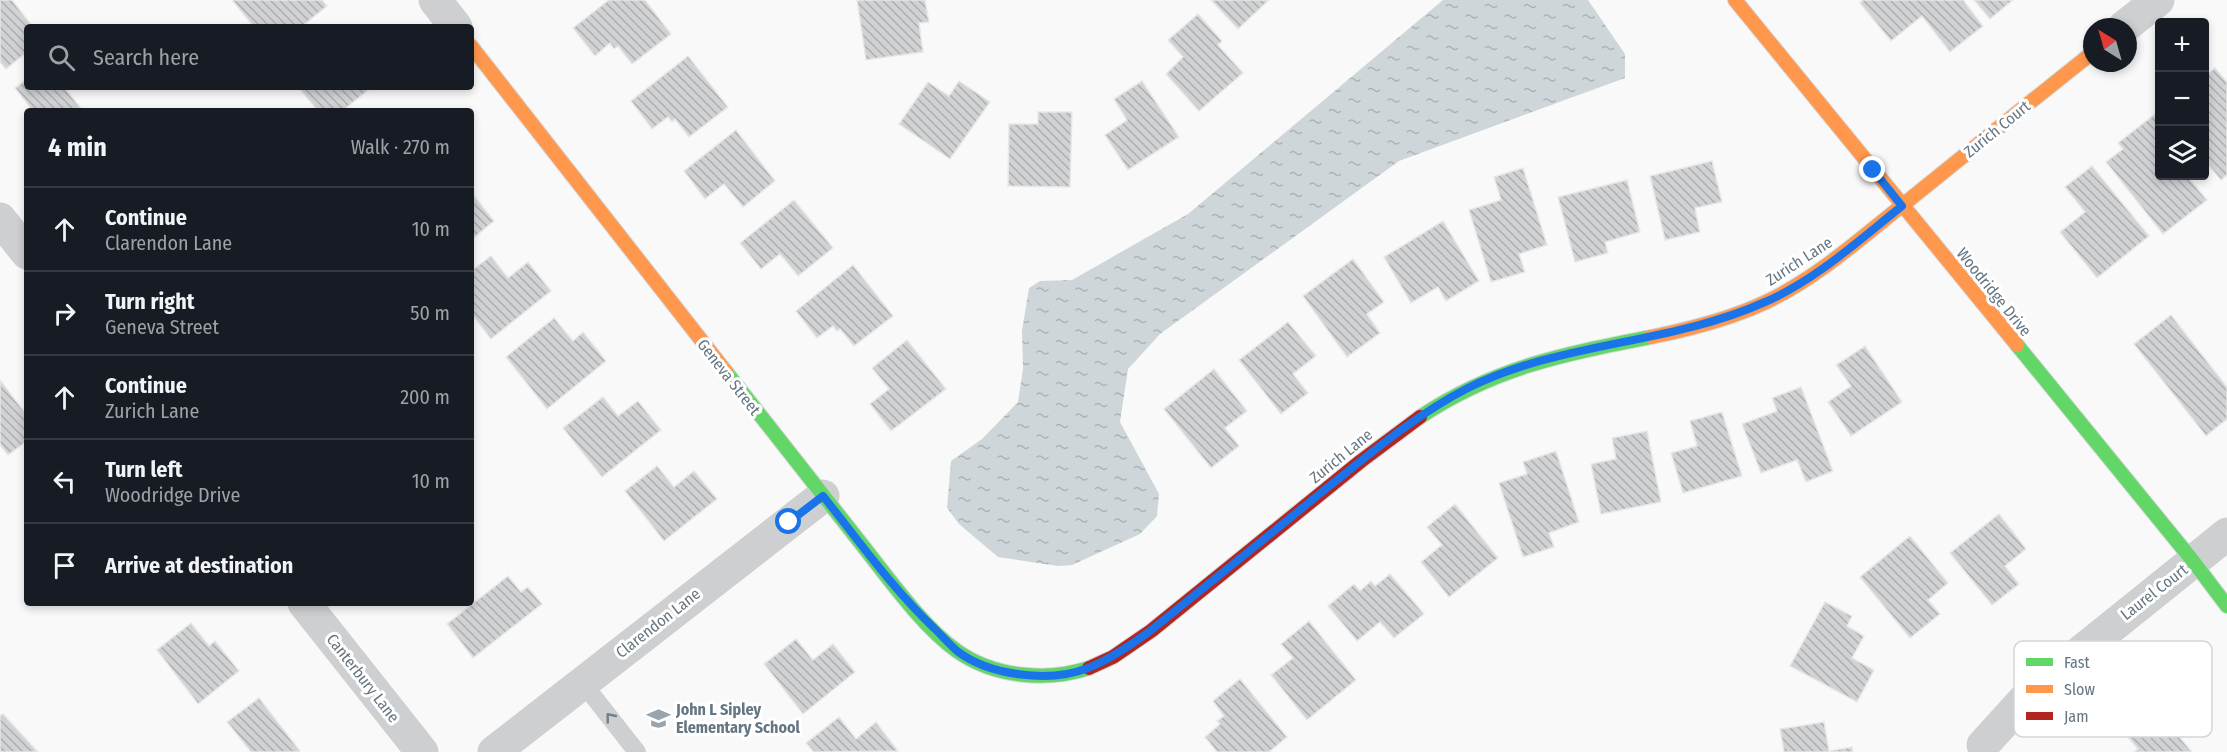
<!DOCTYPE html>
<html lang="en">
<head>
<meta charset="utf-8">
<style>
  body { margin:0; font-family:"Fira Sans Condensed",sans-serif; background:#20242c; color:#f1f3f6 }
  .controls { position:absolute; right:18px; top:18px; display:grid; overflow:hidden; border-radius:6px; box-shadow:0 3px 9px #0003 }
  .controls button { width:54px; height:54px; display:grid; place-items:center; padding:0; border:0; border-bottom:2px solid #363941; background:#171b24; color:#f1f3f6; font:30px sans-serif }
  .compass { position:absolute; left:2083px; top:18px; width:54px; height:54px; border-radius:50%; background:#171b24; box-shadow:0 3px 9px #0003; rotate:323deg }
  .stop { position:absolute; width:18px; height:18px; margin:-14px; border:4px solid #1a73e8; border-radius:50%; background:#fff }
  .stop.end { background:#1a73e8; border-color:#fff; box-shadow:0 2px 6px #0008 }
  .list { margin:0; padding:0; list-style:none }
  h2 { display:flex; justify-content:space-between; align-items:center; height:78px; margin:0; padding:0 24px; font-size:26px }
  h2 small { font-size:20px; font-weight:400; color:#9ea1a6 }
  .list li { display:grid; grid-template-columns:39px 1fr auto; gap:18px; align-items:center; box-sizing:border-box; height:84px; padding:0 24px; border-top:2px solid #363941 }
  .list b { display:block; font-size:22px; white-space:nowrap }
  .list p { margin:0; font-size:20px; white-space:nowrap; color:#9ea1a6 }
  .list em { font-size:20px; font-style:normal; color:#9ea1a6 }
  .icon { flex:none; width:33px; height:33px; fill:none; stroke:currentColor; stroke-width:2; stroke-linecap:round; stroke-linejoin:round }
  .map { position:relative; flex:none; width:2227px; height:752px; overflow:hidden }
  .search { position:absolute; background:#171b24; box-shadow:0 3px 9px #0003; left:24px; top:24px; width:450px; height:66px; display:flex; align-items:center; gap:15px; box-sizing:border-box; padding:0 21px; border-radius:6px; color:#9ea1a6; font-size:22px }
  .panel { position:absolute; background:#171b24; box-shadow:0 3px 9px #0003; left:24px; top:108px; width:450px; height:498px; border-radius:6px }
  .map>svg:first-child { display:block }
</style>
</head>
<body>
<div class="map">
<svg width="2227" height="752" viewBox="0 0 2227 752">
  <defs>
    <pattern id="water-ripples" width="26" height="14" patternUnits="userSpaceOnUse" patternTransform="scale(1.5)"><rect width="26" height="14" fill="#ced6d9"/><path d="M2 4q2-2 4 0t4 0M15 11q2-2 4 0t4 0" fill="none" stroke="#abb2b5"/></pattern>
    <pattern id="building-back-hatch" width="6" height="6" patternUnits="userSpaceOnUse" patternTransform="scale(1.5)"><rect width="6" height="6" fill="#d0d2d3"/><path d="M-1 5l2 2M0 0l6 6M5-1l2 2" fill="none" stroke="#acafb1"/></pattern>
  </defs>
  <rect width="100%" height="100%" fill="#f9f9f9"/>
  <!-- water -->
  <path fill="url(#water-ripples)" d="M1443,0H1588L1625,54V78L1399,161L1160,334L1128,369L1120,422L1159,494L1157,516L1140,534L1072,565L1058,566L998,557L959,524L947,508L951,461L982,439L1018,402L1023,369L1022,331L1029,288L1040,281L1072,280L1188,214Z"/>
  <!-- building -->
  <g fill="url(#building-back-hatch)" stroke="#e8e8e8" stroke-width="1.5">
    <path d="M0,0H12L33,27H27V52L6,69L0,62Z"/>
    <path d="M232,0H322L327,6L301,27H254Z"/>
    <path d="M609,0H645L671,34L632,64L618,46L614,49L610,43L595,56L573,28Z"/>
    <path d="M857,0H925L929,22L919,23L923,52L866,60Z"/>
    <path d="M1211,0H1269L1238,29Z"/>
    <path d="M1863,0H1963L1983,26L1950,52L1922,16L1891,41L1860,3Z"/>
    <path d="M1974,0H2013L1990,19Z"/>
    <path d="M1198,14L1222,41L1218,45L1243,73L1199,111L1166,74L1183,57L1168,40Z"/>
    <path d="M688,56L728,107L689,137L675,119L672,122L668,117L652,129L631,101Z"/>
    <path d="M2215,68L2227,82V175L2221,180L2204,160V116L2208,113L2204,109V77Z"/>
    <path d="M27,79V87H64L83,111H33L15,88Z"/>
    <path d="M959,81L990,102L950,159L899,124L928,82L949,96Z"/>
    <path d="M1142,81L1179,137L1128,170L1105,135L1127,120L1114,99Z"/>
    <path d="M298,87H372L342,111H318Z"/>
    <path d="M1038,112H1072L1070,187L1008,186L1009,124H1038Z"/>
    <path d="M2155,114L2160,119V176H2187L2207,200L2163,234L2106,162L2123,149L2118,143Z"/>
    <path d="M736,130L775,181L743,207L724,184L705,199L684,171Z"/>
    <path d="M1712,161L1722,202L1695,208L1700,232L1665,240L1650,176Z"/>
    <path d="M2092,166L2149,236L2097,278L2060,232L2085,212L2065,187Z"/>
    <path d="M1523,168L1547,245L1519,254L1525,272L1491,282L1469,210L1501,200L1494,177Z"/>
    <path d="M1627,180L1640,232L1605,242L1608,253L1575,262L1558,197Z"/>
    <path d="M471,192L494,221L471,240Z"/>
    <path d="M794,200L833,248L798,276L780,254L761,269L740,243Z"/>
    <path d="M1443,221L1479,281L1446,301L1438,287L1411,303L1384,257Z"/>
    <path d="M491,256L508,278L528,262L551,291L491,339L471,313V271Z"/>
    <path d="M1353,259L1384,302L1367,314L1380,333L1347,357L1303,296Z"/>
    <path d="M853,265L893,316L854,346L840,329L837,331L833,326L817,338L796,311Z"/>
    <path d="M2171,315L2227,387V419L2206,436L2134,344Z"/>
    <path d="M554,318L573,341L583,332L606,361L547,409L506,357Z"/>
    <path d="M1288,322L1316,356L1293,374L1308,393L1281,414L1239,360Z"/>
    <path d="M907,340L946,389L891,431L870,404L889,389L872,368Z"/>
    <path d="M1865,346L1902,402L1851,436L1828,402L1851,386L1836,365Z"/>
    <path d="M1214,369L1247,411L1225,428L1239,446L1211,468L1164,409Z"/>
    <path d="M0,380L27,415V441L8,455L0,445Z"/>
    <path d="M1801,387L1833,471L1806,482L1797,460L1761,473L1742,424L1777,411L1772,398Z"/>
    <path d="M603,397L618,416L638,401L661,430L602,477L563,428Z"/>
    <path d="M1722,412L1742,476L1683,493L1671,453L1697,446L1690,421Z"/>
    <path d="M1647,431L1661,502L1601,514L1591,464L1616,459L1612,438Z"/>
    <path d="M1556,451L1579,522L1549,533L1554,547L1523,557L1499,483L1527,474L1523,462Z"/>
    <path d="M657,466L674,487L694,471L717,499L664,541L625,491Z"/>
    <path d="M1455,504L1498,558L1449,597L1421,562L1442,545L1427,527Z"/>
    <path d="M1999,514L2026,549L2005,566L2019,584L1992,605L1950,553Z"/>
    <path d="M1910,536L1948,583L1928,600L1940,614L1910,638L1860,577Z"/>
    <path d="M1390,574L1424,614L1394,638L1380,622L1357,641L1328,606L1354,584L1360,591L1371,581L1375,586Z"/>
    <path d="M508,576L521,592L528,587L542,604L473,658L447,624Z"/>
    <path d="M1825,602L1852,616L1847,626L1864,636L1852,658L1874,670L1857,702L1790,666Z"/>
    <path d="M1309,621L1356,680L1307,720L1271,675L1293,658L1281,644Z"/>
    <path d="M191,623L209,646L215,641L239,671L198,704L157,650Z"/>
    <path d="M796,639L813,660L833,644L855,672L803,714L764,664Z"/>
    <path d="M1240,679L1287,737L1269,752H1217L1205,737L1220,724L1217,721L1224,716L1213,701Z"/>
    <path d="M259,698L300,751L299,752H251L227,722Z"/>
    <path d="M2153,705L2192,752H2134L2138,749L2122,730Z"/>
    <path d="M3,714L38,752H0V716Z"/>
    <path d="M839,717L856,739L876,722L898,751L814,752L806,743Z"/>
    <path d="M1824,722L1829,751L1852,747L1853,752H1784L1780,729Z"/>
  </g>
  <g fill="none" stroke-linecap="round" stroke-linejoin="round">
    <defs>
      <g id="fast">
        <path d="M2017,345L2193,561L2227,606"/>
        <path d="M727,373C772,430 817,488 863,546C889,579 923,627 957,651C994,677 1046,682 1089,668"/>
        <path d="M1420,417C1495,367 1565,354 1651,337"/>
      </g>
      <g id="slow">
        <path d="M1735,0L2017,345"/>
        <path d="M471,46L727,373"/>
        <path d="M1651,337C1691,329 1731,319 1768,301C1818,277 1861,238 1904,204C1967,153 2029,103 2092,53"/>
      </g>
      <path id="jam" d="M1089,668L1113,657L1151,631L1361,461L1420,417"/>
    </defs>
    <!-- fast casing -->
    <use href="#fast" stroke="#d5d6d7" stroke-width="16"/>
    <!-- slow casing -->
    <use href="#slow" stroke="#d5d6d7" stroke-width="16"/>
    <!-- jam casing -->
    <use href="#jam" stroke="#d5d6d7" stroke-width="16"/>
    <!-- lane -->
    <path stroke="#cecfd0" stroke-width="18" d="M582,682L637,752"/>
    <!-- street -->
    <g stroke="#cecfd0" stroke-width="33">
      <path d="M435,0L456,27"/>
      <path d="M2124,27L2158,0"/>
      <path d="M0,219L27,253"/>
      <path d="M304,603L422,752"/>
      <path d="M1983,745L2033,690L2227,534"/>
      <path d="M494,752L823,496"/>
    </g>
    <!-- fast -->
    <use href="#fast" stroke="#63d668" stroke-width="14"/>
    <!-- slow -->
    <use href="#slow" stroke="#ff974d" stroke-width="14"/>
    <!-- jam -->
    <use href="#jam" stroke="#b3261e" stroke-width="14"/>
  </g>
  <!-- one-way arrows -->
  <defs><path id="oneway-chevron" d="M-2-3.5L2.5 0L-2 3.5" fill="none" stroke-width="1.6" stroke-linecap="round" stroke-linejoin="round" transform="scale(1.5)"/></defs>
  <use stroke="#707f8b" href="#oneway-chevron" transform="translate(610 717) rotate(-129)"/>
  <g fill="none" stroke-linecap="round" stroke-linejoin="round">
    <!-- route -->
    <path stroke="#1a73e8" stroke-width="8" d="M789,522L823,496C859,541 892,588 934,628C942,636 949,644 957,651C990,676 1050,683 1088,668C1111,659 1131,645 1150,631C1208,584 1266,538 1323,491C1369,455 1414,416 1466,389C1560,341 1670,345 1765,302C1816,280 1859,240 1902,206L1873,170"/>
  </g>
  <!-- icons -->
  <defs>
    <symbol id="school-bare" viewBox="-9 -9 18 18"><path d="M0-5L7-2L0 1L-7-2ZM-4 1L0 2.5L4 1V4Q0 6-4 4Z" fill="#99a4ac" stroke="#fff" stroke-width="2.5" paint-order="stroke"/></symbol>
  </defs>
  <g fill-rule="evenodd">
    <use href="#school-bare" x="642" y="702" width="33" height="33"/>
  </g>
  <g text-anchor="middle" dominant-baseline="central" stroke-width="6" stroke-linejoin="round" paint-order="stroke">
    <!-- street labels -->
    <g font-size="16" fill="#657683" stroke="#fff">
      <text transform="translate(1997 129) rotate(-39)">Zurich Court</text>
      <text transform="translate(1799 261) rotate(-33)">Zurich Lane</text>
      <text transform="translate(1994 292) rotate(51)">Woodridge Drive</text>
      <text transform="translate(729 377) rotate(52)">Geneva Street</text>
      <text transform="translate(1341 456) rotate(-39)">Zurich Lane</text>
      <text transform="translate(2154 592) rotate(-38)">Laurel Court</text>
      <text transform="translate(658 623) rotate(-38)">Clarendon Lane</text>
      <text transform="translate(363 678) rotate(52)">Canterbury Lane</text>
    </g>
    <!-- poi labels -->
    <g font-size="16" font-weight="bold" fill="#657683" stroke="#fff" text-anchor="start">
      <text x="676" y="709">John L Sipley<tspan x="676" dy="18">Elementary School</tspan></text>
    </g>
  </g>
  <!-- legend -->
  <rect x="2014" y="641" width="198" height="96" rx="9" fill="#fff" stroke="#d1d6da" stroke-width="1.5"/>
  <rect x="2026" y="658" width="27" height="8" fill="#63d668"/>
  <rect x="2026" y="685" width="27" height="8" fill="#ff974d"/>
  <rect x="2026" y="712" width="27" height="8" fill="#b3261e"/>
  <g font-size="16" fill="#657683">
    <text x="2064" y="668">Fast</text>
    <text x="2064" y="695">Slow</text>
    <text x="2064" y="722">Jam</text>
  </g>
</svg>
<div class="controls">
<button>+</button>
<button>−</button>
<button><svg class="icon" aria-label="layers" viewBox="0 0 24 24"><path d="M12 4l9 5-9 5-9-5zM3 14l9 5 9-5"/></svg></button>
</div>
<svg class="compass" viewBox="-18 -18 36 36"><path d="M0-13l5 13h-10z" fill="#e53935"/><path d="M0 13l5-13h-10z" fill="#9ea1a6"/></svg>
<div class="stop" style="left:789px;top:522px"></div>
<div class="stop end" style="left:1873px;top:170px"></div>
<div class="search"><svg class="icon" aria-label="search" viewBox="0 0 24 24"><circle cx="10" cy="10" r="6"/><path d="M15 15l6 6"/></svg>Search here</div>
<section class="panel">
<h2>4 min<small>Walk · 270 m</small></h2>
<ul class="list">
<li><svg class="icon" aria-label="ahead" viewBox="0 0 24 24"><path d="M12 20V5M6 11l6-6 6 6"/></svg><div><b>Continue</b><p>Clarendon Lane</p></div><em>10 m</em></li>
<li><svg class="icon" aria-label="right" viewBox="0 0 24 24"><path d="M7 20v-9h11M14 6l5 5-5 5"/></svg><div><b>Turn right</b><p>Geneva Street</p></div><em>50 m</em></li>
<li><svg class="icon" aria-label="ahead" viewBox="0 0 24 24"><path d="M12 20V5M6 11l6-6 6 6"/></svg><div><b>Continue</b><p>Zurich Lane</p></div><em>200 m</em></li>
<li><svg class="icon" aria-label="left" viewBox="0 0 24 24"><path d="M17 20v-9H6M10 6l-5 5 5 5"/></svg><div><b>Turn left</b><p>Woodridge Drive</p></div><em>10 m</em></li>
<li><svg class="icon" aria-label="arrive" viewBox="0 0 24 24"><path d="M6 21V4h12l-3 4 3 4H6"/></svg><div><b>Arrive at destination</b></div></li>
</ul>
</section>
</div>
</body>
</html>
